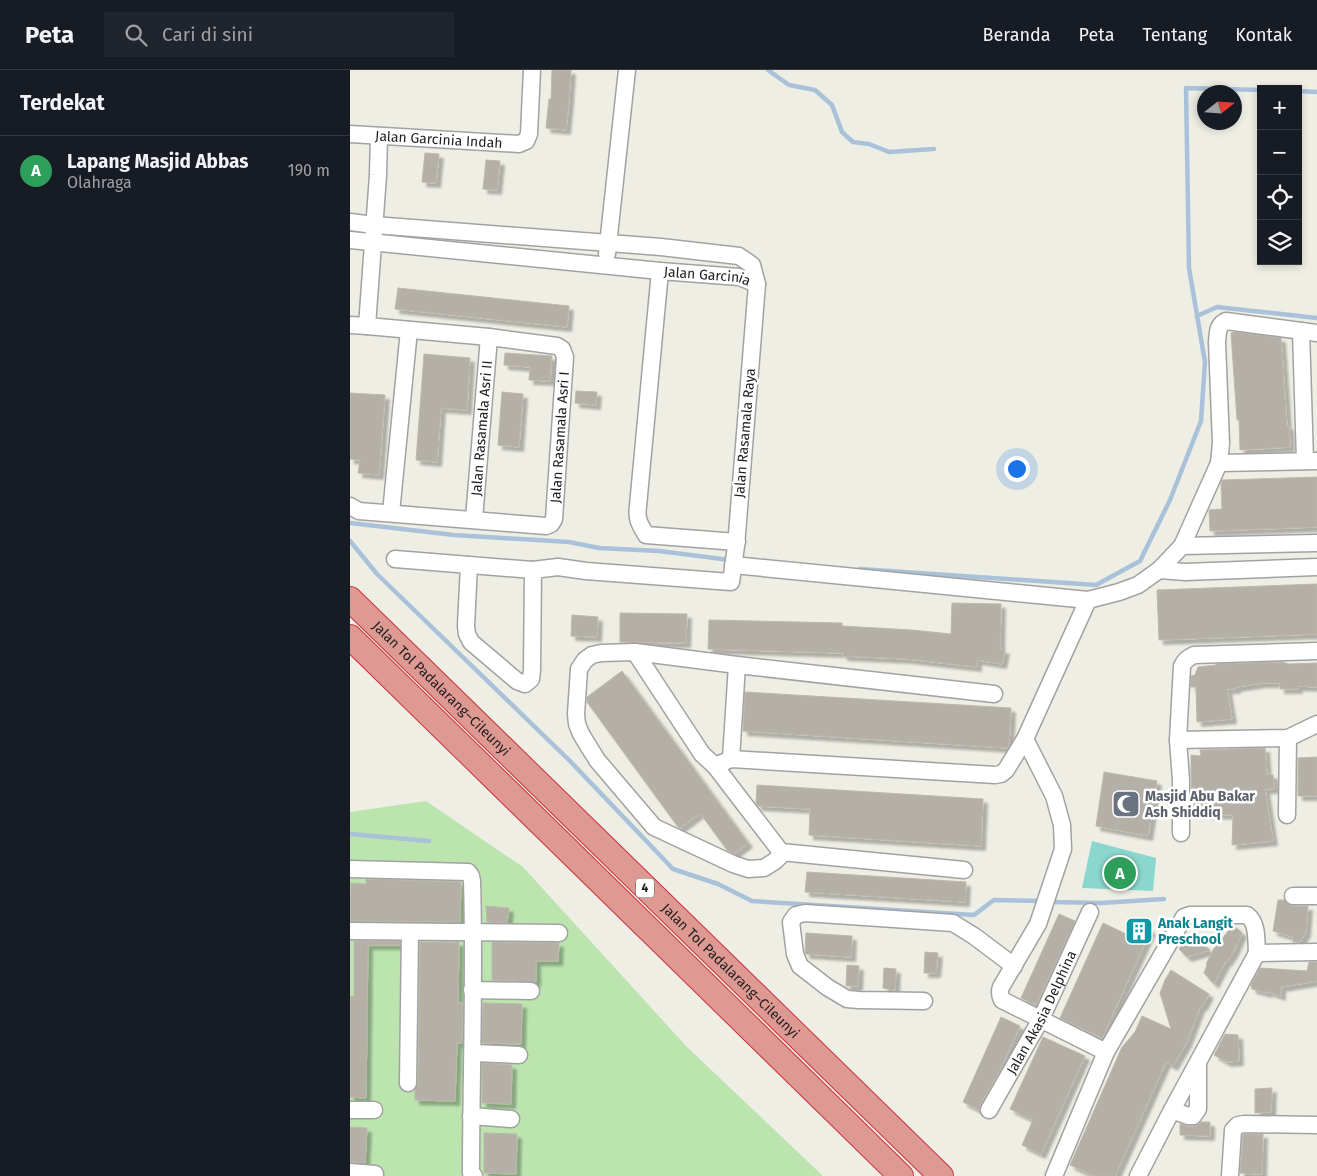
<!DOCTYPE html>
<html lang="id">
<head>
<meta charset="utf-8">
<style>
  body { margin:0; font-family:"Fira Sans",sans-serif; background:#20242c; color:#f1f3f6 }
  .controls { position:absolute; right:15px; top:15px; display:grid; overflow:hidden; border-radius:0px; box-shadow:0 2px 8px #0003 }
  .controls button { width:45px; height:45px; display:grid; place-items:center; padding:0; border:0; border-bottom:1px solid #363941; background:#171b24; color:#f1f3f6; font:25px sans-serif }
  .compass { position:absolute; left:847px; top:15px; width:45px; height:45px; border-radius:50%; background:#171b24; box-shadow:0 2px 8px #0003; rotate:73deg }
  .you { position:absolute; left:666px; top:398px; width:18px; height:18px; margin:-12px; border:4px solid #fff; border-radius:50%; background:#1a73e8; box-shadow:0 0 0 8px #1a73e833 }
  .badge { display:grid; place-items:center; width:32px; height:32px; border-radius:50%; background:#0b8043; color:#fff; font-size:16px; font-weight:700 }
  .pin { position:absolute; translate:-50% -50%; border:2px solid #fff; box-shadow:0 1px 5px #0006 }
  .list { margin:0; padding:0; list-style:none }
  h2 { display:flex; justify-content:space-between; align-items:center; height:65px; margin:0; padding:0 20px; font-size:21px }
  h2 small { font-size:16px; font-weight:400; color:#9ea1a6 }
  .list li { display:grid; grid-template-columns:32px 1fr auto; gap:15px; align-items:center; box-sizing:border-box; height:70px; padding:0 20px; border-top:1px solid #363941 }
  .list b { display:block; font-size:19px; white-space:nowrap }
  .list p { margin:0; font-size:16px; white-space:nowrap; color:#9ea1a6 }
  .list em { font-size:16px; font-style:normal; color:#9ea1a6 }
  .icon { flex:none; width:28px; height:28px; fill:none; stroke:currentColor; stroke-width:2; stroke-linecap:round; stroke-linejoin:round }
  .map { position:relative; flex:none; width:967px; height:1106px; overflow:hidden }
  header { display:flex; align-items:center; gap:30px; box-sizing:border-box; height:70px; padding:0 25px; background:#171b24; border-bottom:1px solid #363941 }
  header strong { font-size:24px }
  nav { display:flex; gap:28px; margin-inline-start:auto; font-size:18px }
  .search { width:350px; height:45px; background:#20242c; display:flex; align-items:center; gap:12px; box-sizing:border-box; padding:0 18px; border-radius:0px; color:#9ea1a6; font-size:19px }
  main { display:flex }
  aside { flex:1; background:#171b24 }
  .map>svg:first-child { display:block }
</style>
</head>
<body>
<header>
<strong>Peta</strong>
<div class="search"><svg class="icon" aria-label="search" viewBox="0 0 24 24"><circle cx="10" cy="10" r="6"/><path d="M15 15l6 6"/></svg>Cari di sini</div>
<nav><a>Beranda</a><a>Peta</a><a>Tentang</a><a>Kontak</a></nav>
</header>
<main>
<aside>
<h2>Terdekat<small></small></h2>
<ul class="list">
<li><span class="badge" style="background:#2e9e5b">A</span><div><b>Lapang Masjid Abbas</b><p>Olahraga</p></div><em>190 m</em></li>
</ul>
</aside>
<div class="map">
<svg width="967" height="1106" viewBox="0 0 967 1106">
  <defs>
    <filter id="shadow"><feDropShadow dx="4.5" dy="4.5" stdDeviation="1" flood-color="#0004"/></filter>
  </defs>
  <rect width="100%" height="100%" fill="#eeeee5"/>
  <!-- grass -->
  <path fill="#bbe4af" d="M76,731L173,797L336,976L473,1106H0V742Z"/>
  <!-- pitch -->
  <path fill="#8ad7ce" d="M742,771L806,788L803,821L732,818Z"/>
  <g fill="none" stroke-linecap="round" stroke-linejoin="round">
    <!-- stream -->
    <g stroke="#a9c1d9" stroke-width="4.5">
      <path d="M418,0L439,15L465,20L482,35L492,62L503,72L519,74L539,82L584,79"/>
      <path d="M948,21L967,22"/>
      <path d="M847,246L867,237L967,248"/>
      <path d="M0,453L104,465L219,472L249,478L309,481L380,490"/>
      <path d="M0,471L27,504L219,690L323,799L368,814L402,831L624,845L644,830L692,831"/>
      <path d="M510,499L746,515L790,491L820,430L851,351L855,292L839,198L836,18L911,20"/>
      <path d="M0,764L79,771"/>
      <path d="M700,832L751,833L814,829"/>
    </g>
  </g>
  <!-- building -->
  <g fill="#b4b0a8" stroke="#bfb8a9" filter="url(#shadow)">
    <path d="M202,0H221L219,30L216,60L196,58L199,29H201Z"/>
    <path d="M75,83L89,84L86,113L72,112Z"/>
    <path d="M136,90L150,91L147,120L133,119Z"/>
    <path d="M48,218L219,236L217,257L45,239Z"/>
    <path d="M885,262L931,268L937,356H939L940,377L890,380L889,350H887L881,263Z"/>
    <path d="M155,283L202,286L200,311L179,310L180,297L154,295Z"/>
    <path d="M74,284L120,288L117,340L91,338L87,392L66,390Z"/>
    <path d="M226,321L247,322L246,335L225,333Z"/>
    <path d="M152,322L173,324L169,377L148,375Z"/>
    <path d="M0,323L35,325L29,405L8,403L10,390L0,389Z"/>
    <path d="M967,407V457L860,461L859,440L872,439L871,414L872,410Z"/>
    <path d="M967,514V564L809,570L807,520Z"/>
    <path d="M602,533L651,534L650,579L655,580L652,594L627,590V597L557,589L493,586V583L358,579L359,550L492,553V556L562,560L601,564Z"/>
    <path d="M270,543L337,544L336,573L270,572Z"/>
    <path d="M222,545L248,547L247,567L221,566Z"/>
    <path d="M932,592L939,594L967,593V617L948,616V619H930V613H912L886,617V619H877L882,649L847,652L846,617H841V606L845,605L848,597L866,595V594Z"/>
    <path d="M272,601L398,773L384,784L377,780L350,743L330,758L328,757L237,632V627Z"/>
    <path d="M395,622L661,638L659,676L658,678L393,661Z"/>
    <path d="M915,678L917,704L923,705L924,719H915L923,771L882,775L883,745L844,743V723H842L841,704V685L851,686L850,680Z"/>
    <path d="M967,687V726H948V688Z"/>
    <path d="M754,702L807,711L798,766L746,756Z"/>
    <path d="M407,715L633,729L631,776L459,765L460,739L408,736L406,733Z"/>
    <path d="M457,802L616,812L615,832L455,822Z"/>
    <path d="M16,809L111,812L110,852L0,851L1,813L16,814Z"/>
    <path d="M928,830H934L938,834L943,836H958L956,862L950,872H943V867L923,861Z"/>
    <path d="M136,836L159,838L157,853L137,852Z"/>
    <path d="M709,844L725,851L686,935L671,928Z"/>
    <path d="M782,851L801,860L752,968L710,948L753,853L776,864Z"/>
    <path d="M883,855L892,863L884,881L877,892L876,891L864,914L854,903L857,895L856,894L863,880Z"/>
    <path d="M456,863L502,866L501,887L456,884L455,881Z"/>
    <path d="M839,865L860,880L837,887L829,879Z"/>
    <path d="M4,871H50V875H18L16,1028L0,1027V926H4Z"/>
    <path d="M70,872H109L108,933H113L112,973H107L105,1031L65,1030V1019L68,1013Z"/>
    <path d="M142,872L209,873L208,891H186V912L142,910Z"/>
    <path d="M575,882L588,883L586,903H574Z"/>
    <path d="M959,892H967V911L931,917V926L917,921V923L902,919L901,915L910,898L957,901Z"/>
    <path d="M497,895L509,896L508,916H496Z"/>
    <path d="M534,898L546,899L545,920L533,918Z"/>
    <path d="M821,900L859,924L852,937L851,935L837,972L823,996L816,992L765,1106H744L720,1095L772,977L785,962L792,946L821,959L810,923L815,910Z"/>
    <path d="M133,933L172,934L171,974L132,973Z"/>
    <path d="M651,947L670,956L649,1002L630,1035L629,1040L613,1032Z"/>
    <path d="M875,964L888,965L889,991L877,992L864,985Z"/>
    <path d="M693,967L735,986L691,1084L672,1075L683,1050L660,1039Z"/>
    <path d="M132,993L162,995L161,1034L132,1033Z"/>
    <path d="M922,1018L921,1042L905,1043V1019Z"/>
    <path d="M851,1052H860V1066L830,1065V1054L838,1056H843L847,1055Z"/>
    <path d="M0,1057L17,1058L15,1093L0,1092Z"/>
    <path d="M134,1063L167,1064L166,1104L134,1103Z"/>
    <path d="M893,1064H913L912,1104L890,1103Z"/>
  </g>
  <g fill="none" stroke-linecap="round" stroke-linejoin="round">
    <defs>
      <g id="minor">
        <path id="s1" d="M0,64L169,74L176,71L179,64L182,0"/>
        <path d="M0,152L24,155L311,177L389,186L402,195L407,214L386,476L381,512L236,501L208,497L183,500L182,600L181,609L175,614L167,611L121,572L117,564L116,556L119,495"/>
        <path id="s2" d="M0,170L310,201L389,207L407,214"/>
        <path d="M257,184L277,0"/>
        <path d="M310,201L288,436C286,450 290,454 296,465L387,472"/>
        <path d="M0,255L17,256"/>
        <path d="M951,261L955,391"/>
        <path d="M869,393L967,391"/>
        <path id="s3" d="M0,436L9,441L196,456L201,454L204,449L215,287L212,279L207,276L139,267L17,256L28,105L29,66"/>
        <path d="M41,443L59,260"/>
        <path id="s4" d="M124,449L139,267"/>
        <path d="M832,476L967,473"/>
        <path d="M45,489L183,500"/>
        <path d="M383,495L738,530L769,522L788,515L809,500L832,476L869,393L871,373L867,272C868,263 867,255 876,251L967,263"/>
        <path d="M809,500L835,502L967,497"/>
        <path d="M967,581L844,585C838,588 835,590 832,596L828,670L938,668L967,654"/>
        <path d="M285,582L352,684L365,696L381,689L645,705L651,704L656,700L675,669L738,530"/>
        <path d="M675,669L704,726L712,755L713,779L688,854L651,917C649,922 650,926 652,930L756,982L704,1106"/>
        <path d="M828,670L831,710V763"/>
        <path d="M381,689L387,595"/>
        <path d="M365,696L431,782L614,800"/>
        <path d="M937,745L938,668"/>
        <path d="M433,783L425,791L414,798L398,799L383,794L304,757L247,690L231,664L227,654L226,644L229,599L235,590L242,585L251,583L285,582L387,595L644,624"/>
        <path d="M0,799L118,802L121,806L122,811C125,909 121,1006 121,1103L124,1106"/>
        <path d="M943,826H967"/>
        <path d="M0,861L209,863"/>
        <path d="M122,920L181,921"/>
        <path d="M574,931L509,930L497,929L477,917L450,896L445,884L441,852L446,845L455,843L603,853L624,866L664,896"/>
        <path d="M756,982L834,847L840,845H897C908,853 906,870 907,883"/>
        <path d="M123,983L169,985"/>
        <path d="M58,1013L60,862"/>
        <path d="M0,1040H24"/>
        <path id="s5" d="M639,1040L691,949L740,842"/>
        <path d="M822,1040L838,1046H843L848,1039V995"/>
        <path d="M121,1046L161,1049"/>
        <path d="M0,1102L25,1104"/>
        <path d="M788,1106L822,1040L907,883L967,882"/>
        <path d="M880,1106L883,1060L888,1055L894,1054L967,1055"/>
      </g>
      <g id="highway">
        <path id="s6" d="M0,529L591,1106"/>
        <path d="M0,567L551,1106"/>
      </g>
    </defs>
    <!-- minor casing -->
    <use href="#minor" stroke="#a2a2a2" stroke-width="19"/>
    <!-- highway casing -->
    <use href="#highway" stroke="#cc333f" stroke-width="26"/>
    <!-- minor -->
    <use href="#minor" stroke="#fff" stroke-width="16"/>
    <!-- highway -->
    <use href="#highway" stroke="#df9993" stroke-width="24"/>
  </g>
  <!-- icons -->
  <defs>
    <symbol id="mosque-square" viewBox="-11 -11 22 22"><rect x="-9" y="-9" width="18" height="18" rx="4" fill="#6b7280" stroke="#fff"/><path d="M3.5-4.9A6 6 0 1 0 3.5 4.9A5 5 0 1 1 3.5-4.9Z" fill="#fff"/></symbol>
    <symbol id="building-square" viewBox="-11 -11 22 22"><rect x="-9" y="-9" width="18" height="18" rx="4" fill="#0f9aa8" stroke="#fff"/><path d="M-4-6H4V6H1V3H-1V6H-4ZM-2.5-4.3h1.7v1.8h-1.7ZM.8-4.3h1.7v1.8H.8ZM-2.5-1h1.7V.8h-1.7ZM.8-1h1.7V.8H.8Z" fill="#fff"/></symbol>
  </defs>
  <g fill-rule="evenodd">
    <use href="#mosque-square" x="760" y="718" width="32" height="32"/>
    <use href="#building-square" x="773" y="845" width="32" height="32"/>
  </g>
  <g text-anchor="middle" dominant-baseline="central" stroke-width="5" stroke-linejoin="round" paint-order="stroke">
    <!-- shield labels -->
    <rect fill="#fff" stroke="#626262" stroke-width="1" x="286" y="808.5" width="18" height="19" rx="4"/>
    <g font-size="12" font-weight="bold" fill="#1e1e1e">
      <text x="295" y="818">4</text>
    </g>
    <!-- street labels -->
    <g font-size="14" fill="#1e1e1e" stroke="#fff">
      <text stroke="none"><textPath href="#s1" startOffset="89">Jalan Garcinia Indah</textPath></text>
      <text stroke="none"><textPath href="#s2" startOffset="359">Jalan Garcinia</textPath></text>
      <text stroke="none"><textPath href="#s4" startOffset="91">Jalan Rasamala Asri II</textPath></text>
      <text transform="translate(395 363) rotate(-85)">Jalan Rasamala Raya</text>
      <text stroke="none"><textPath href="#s3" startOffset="291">Jalan Rasamala Asri I</textPath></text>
      <text stroke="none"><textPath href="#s6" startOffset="128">Jalan Tol Padalarang–Cileunyi</textPath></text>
      <text stroke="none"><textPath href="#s6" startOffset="532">Jalan Tol Padalarang–Cileunyi</textPath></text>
      <text stroke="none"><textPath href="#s5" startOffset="111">Jalan Akasia Delphina</textPath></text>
    </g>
    <!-- worship labels -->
    <g font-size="14" font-weight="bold" fill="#5b616d" stroke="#fff" text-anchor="start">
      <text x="795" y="726">Masjid Abu Bakar<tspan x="795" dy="16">Ash Shiddiq</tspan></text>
    </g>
    <!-- culture labels -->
    <g font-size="14" font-weight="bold" fill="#0d838f" stroke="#fff" text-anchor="start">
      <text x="808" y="853">Anak Langit<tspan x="808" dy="16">Preschool</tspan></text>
    </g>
  </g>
</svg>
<div class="controls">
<button>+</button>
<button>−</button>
<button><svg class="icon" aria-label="locate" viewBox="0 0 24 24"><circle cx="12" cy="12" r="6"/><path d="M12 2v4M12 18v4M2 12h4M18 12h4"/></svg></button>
<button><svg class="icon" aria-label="layers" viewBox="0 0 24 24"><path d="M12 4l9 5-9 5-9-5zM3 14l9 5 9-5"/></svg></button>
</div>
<svg class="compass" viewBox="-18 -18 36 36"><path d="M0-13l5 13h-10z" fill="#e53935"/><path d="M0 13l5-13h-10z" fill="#9ea1a6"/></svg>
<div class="you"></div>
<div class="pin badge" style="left:770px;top:803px;background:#2e9e5b">A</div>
</div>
</main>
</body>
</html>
